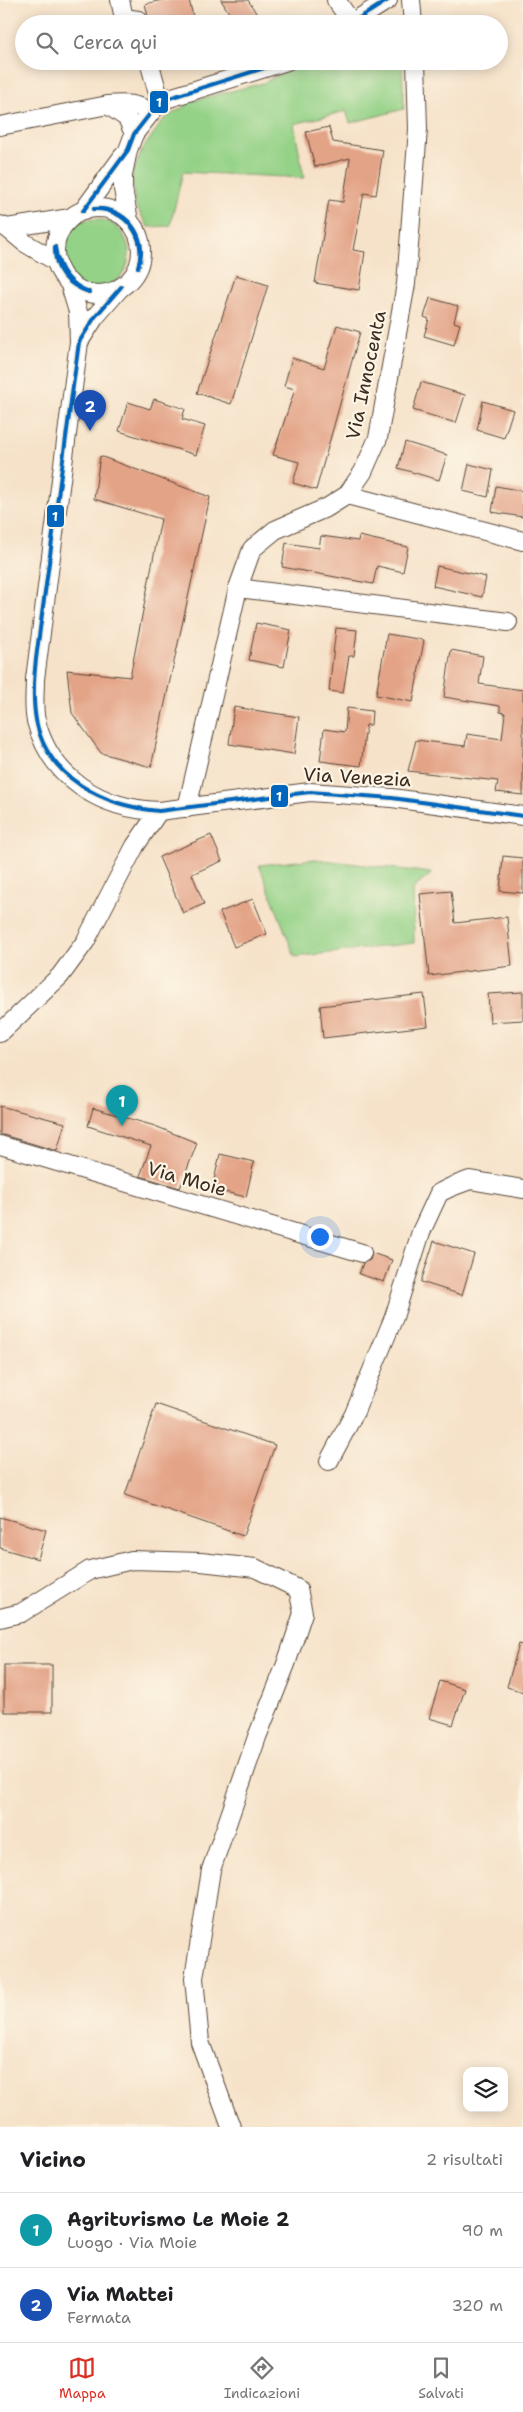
<!DOCTYPE html>
<html lang="it">
<head>
<meta charset="utf-8">
<style>
  body { margin:0; font-family:"Shantell Sans",sans-serif; background:#f2f2f2; color:#202124 }
  .controls { position:absolute; right:15px; bottom:15px; display:grid; overflow:hidden; border-radius:10px; box-shadow:0 2px 12px #0003 }
  .controls button { width:45px; height:45px; display:grid; place-items:center; padding:0; border:0; border-bottom:1px solid #e0e0e0; background:#fff; color:#202124; font:25px sans-serif }
  .you { position:absolute; left:319px; top:1236px; width:18px; height:18px; margin:-12px; border:4px solid #fff; border-radius:50%; background:#1a73e8; box-shadow:0 0 0 8px #1a73e833 }
  .badge { display:grid; place-items:center; width:32px; height:32px; border-radius:50%; background:#d93025; color:#fff; font-size:16px; font-weight:700 }
  .pin { position:absolute; translate:-50% -41px; filter:drop-shadow(0 1px 2px #0008) }
  .pin::after { content:''; position:absolute; top:26px; width:18px; height:15px; background:inherit; clip-path:polygon(0 0,100% 0,50% 100%) }
  .list { margin:0; padding:0; list-style:none }
  h2 { display:flex; justify-content:space-between; align-items:center; height:65px; margin:0; padding:0 20px; font-size:21px }
  h2 small { font-size:16px; font-weight:400; color:#757577 }
  .list li { display:grid; grid-template-columns:32px 1fr auto; gap:15px; align-items:center; box-sizing:border-box; height:75px; padding:0 20px; border-top:1px solid #e0e0e0 }
  .list b { display:block; font-size:19px; white-space:nowrap }
  .list p { margin:0; font-size:16px; white-space:nowrap; color:#757577 }
  .list em { font-size:16px; font-style:normal; color:#757577 }
  .icon { flex:none; width:28px; height:28px; fill:none; stroke:currentColor; stroke-width:2; stroke-linecap:round; stroke-linejoin:round }
  .map { position:relative; flex:none; width:523px; height:2127px; overflow:hidden }
  .search { position:absolute; background:#fff; box-shadow:0 2px 12px #0003; left:15px; right:15px; top:15px; height:55px; display:flex; align-items:center; gap:12px; box-sizing:border-box; padding:0 18px; border-radius:28px; color:#757577; font-size:19px }
  .sheet { height:215px; background:#fff }
  nav { display:flex; justify-content:space-around; align-items:center; box-sizing:border-box; height:70px; border-top:1px solid #e0e0e0; background:#fff; font-size:14px; color:#757577 }
  nav a { display:grid; justify-items:center; gap:2px }
  nav .on { color:#d93025 }
  .map>svg:first-child { display:block }
</style>
</head>
<body>
<div class="map">
<svg width="523" height="2127" viewBox="0 0 523 2127">
  <rect width="100%" height="100%" fill="#fcf5e5"/>
  <filter id="ink" filterUnits="userSpaceOnUse"><feTurbulence type="fractalNoise" baseFrequency=".02" numOctaves="2"/><feDisplacementMap in="SourceGraphic" scale="10" xChannelSelector="R" yChannelSelector="G"/><feConvolveMatrix kernelMatrix="1 2 1 2 8 2 1 2 1" color-interpolation-filters="sRGB"/></filter>
  <filter id="wash" filterUnits="userSpaceOnUse"><feTurbulence type="fractalNoise" baseFrequency=".0096" numOctaves="4" result="noise"/><feDisplacementMap in="SourceGraphic" scale="20" xChannelSelector="R" yChannelSelector="G"/><feGaussianBlur stdDeviation="1.12" result="paint"/><feColorMatrix in="noise" values="0 0 0 0 0 0 0 0 0 0 0 0 0 0 0 0 0 1.4 0 .05"/><feComposite in="paint" operator="in"/></filter>
  <g filter="url(#wash)">
    <rect width="100%" height="100%" fill="#f6e2c9"/>
    <!-- green -->
    <g fill="#94d287" stroke="#687e52">
      <path d="M308,61H402L404,109L350,123L346,111L294,124L304,178L183,172L170,226L148,227L135,205L132,175L142,150L163,120L192,101L263,83Z"/>
      <circle cx="94" cy="254" r="35"/>
      <path d="M315,859L432,873L413,889L414,943L295,957L259,865Z"/>
    </g>
    <g id="blocks">
      <!-- building -->
      <g fill="#e3a386">
        <path d="M162,0H189L195,24H150L145,4Z"/>
        <path d="M221,0H248L263,24H236Z"/>
        <path d="M329,127L333,142L383,150L376,195L364,193L353,250L365,252L359,290L315,283L329,200L343,202L350,158L315,167L306,132Z"/>
        <path d="M236,275L268,285L231,404L197,393Z"/>
        <path d="M430,298L458,306L454,322L460,324L454,345L424,336L429,319L424,317Z"/>
        <path d="M337,325L360,332L316,490L293,483L299,462L273,455L295,389L284,386L292,358L324,368Z"/>
        <path d="M421,382L465,395L456,423L413,410Z"/>
        <path d="M154,399L185,409L182,419L205,426L196,455L119,431L128,402L150,409Z"/>
        <path d="M483,401L513,410L504,438L477,430Z"/>
        <path d="M405,442L447,455L439,480L398,468Z"/>
        <path d="M100,456L210,497L151,767L101,753L72,713L67,670L130,677L161,519L94,499Z"/>
        <path d="M469,464L493,470L488,497L463,491Z"/>
        <path d="M496,486L523,491V517L492,512Z"/>
        <path d="M321,536L358,541L359,536L408,547L403,572L377,566L373,584L282,567L286,543L319,548Z"/>
        <path d="M437,566L486,577L482,597L433,586Z"/>
        <path d="M256,623L291,630L284,667L249,660Z"/>
        <path d="M336,628L357,630L354,656H349L343,693L329,691Z"/>
        <path d="M387,634L424,640L413,702L376,695Z"/>
        <path d="M451,650L483,656L479,684L523,690V795L496,792L498,781L408,771L416,740L465,746L467,734L502,739L505,713L500,712V706L444,697Z"/>
        <path d="M234,707L299,717L294,754L229,744Z"/>
        <path d="M347,708L372,711L371,725H366L361,766L320,761L324,729L345,732Z"/>
        <path d="M211,835L222,861L192,874L204,904L183,913L159,857Z"/>
        <path d="M503,856L523,858V893L500,891Z"/>
        <path d="M451,891L455,923L507,917L512,966L429,976L420,894Z"/>
        <path d="M253,899L267,934L234,947L220,912Z"/>
        <path d="M523,992V1020L490,1022L488,994Z"/>
        <path d="M424,994L428,1026L323,1038L320,1006Z"/>
        <path d="M0,1106L65,1123L57,1151L0,1134Z"/>
        <path d="M93,1108L155,1126L197,1143L180,1188L140,1176L151,1146L88,1126Z"/>
        <path d="M220,1154L254,1162L246,1197L212,1189Z"/>
        <path d="M434,1241L474,1254L462,1295L421,1282Z"/>
        <path d="M372,1253L392,1260L384,1282L359,1274L363,1263L370,1260Z"/>
        <path d="M156,1404L275,1445L243,1536L125,1495Z"/>
        <path d="M0,1517L46,1530L38,1559L0,1548Z"/>
        <path d="M519,1644L523,1645V1692L507,1687Z"/>
        <rect x="4" y="1665" width="48" height="47"/>
        <path d="M440,1681L465,1689L453,1725L429,1718Z"/>
      </g>
    </g>
  </g>
  <g filter="url(#ink)">
    <use href="#blocks" fill-opacity="0" stroke="#574638" stroke-width="1"/>
    <g fill="none" stroke-linecap="round" stroke-linejoin="round">
      <defs>
        <g id="minor">
          <path d="M120,0L124,18L138,20L139,24"/>
          <path d="M336,0L352,23"/>
          <path d="M411,0L413,24"/>
          <path d="M350,24L388,0"/>
          <path d="M149,61L160,101"/>
          <path d="M108,105L127,118L134,134"/>
          <path d="M0,126L108,105C125,103 136,104 151,112"/>
          <circle cx="98" cy="251" r="43"/>
          <path d="M83,211L123,156"/>
          <path d="M129,221L123,189V175L128,150L134,134L160,101L287,61"/>
          <path d="M0,225L7,228L25,243L57,262"/>
          <path d="M7,228L70,218"/>
          <path d="M69,282L78,312L79,342L35,679C35,692 33,708 36,721C51,779 101,809 159,811L310,792L392,798L523,816"/>
          <path d="M79,342L95,317L121,287"/>
          <path d="M347,495L523,541"/>
          <path d="M238,588L508,622"/>
          <path d="M187,808L238,588L252,549L275,530L328,507L347,495L363,472L378,438L406,284L418,129L416,61"/>
          <path d="M0,1033L60,976L85,942L135,846L159,811"/>
          <path d="M0,1145L362,1253"/>
          <path d="M329,1461L354,1414L394,1317L421,1232L439,1193L451,1187L470,1180L523,1189"/>
          <path d="M0,1618L21,1613L90,1570L132,1560L201,1562L255,1568L298,1589L303,1613L286,1664L257,1737L211,1870L194,1978L200,2042L231,2127"/>
        </g>
      </defs>
      <!-- minor casing -->
      <use href="#minor" stroke="#574638" stroke-width="20"/>
      <!-- minor -->
      <use href="#minor" stroke="#fff" stroke-width="18"/>
      <defs>
        <g id="bus-1">
          <path d="M350,24L388,0"/>
          <path d="M94,209C125,206 150,237 138,267"/>
          <path d="M94,209C125,208 148,237 138,267"/>
          <path d="M83,211L128,150L134,134L160,101L286,61"/>
          <path d="M55,247C58,269 68,284 89,292"/>
          <path d="M55,247C54,271 68,285 89,292"/>
          <path d="M121,287L95,317L79,342L37,651C34,673 32,697 36,720C47,779 105,806 159,811L310,792L392,798L523,816"/>
        </g>
      </defs>
      <!-- bus-1 casing -->
      <use href="#bus-1" stroke="#fcf5e5" stroke-width="8"/>
      <!-- bus-1 -->
      <use href="#bus-1" stroke="#0065bd" stroke-width="4"/>
    </g>
  </g>
  <g text-anchor="middle" dominant-baseline="central" stroke-width="4.5" stroke-linejoin="round" paint-order="stroke">
    <!-- street labels -->
    <g font-size="19" fill="#3b2a1e" stroke="#fcf5e5">
      <text transform="translate(366 375) rotate(-78)">Via Innocenta</text>
      <text transform="translate(357 777) rotate(3)">Via Venezia</text>
      <text transform="translate(187 1179) rotate(16)">Via Moie</text>
    </g>
  </g>
  <g stroke="#fcf5e5" stroke-width="2">
    <rect x="149" y="90" width="20" height="24" rx="5" fill="#0065bd"/>
    <rect x="46" y="504" width="19" height="24" rx="5" fill="#0065bd"/>
    <rect x="270" y="784" width="19" height="24" rx="5" fill="#0065bd"/>
  </g>
  <g font-size="14" text-anchor="middle" font-weight="bold" fill="#fff">
    <text x="159" y="107">1</text>
    <text x="55" y="521">1</text>
    <text x="279" y="801">1</text>
  </g>
</svg>
<div class="controls">
<button><svg class="icon" aria-label="layers" viewBox="0 0 24 24"><path d="M12 4l9 5-9 5-9-5zM3 14l9 5 9-5"/></svg></button>
</div>
<div class="you"></div>
<div class="pin badge" style="left:122px;top:1126px;background:#0f9aa8">1</div>
<div class="pin badge" style="left:90px;top:431px;background:#1a4fb4">2</div>
<div class="search"><svg class="icon" aria-label="search" viewBox="0 0 24 24"><circle cx="10" cy="10" r="6"/><path d="M15 15l6 6"/></svg>Cerca qui</div>
</div>
<section class="sheet">
<h2>Vicino<small>2 risultati</small></h2>
<ul class="list">
<li><span class="badge" style="background:#0f9aa8">1</span><div><b>Agriturismo Le Moie 2</b><p>Luogo · Via Moie</p></div><em>90 m</em></li>
<li><span class="badge" style="background:#1a4fb4">2</span><div><b>Via Mattei</b><p>Fermata</p></div><em>320 m</em></li>
</ul>
</section>
<nav>
<a class="on"><svg class="icon" aria-label="map" viewBox="0 0 24 24"><path d="M3 6l6-2 6 2 6-2v14l-6 2-6-2-6 2zM9 4v14M15 6v14"/></svg>Mappa</a>
<a><svg class="icon" aria-label="directions" viewBox="0 0 24 24"><path d="M12 3l9 9-9 9-9-9zM9 14v-3h6M13 9l2 2-2 2"/></svg>Indicazioni</a>
<a><svg class="icon" aria-label="saved" viewBox="0 0 24 24"><path d="M7 4h10v16l-5-4-5 4z"/></svg>Salvati</a>
</nav>
</body>
</html>
